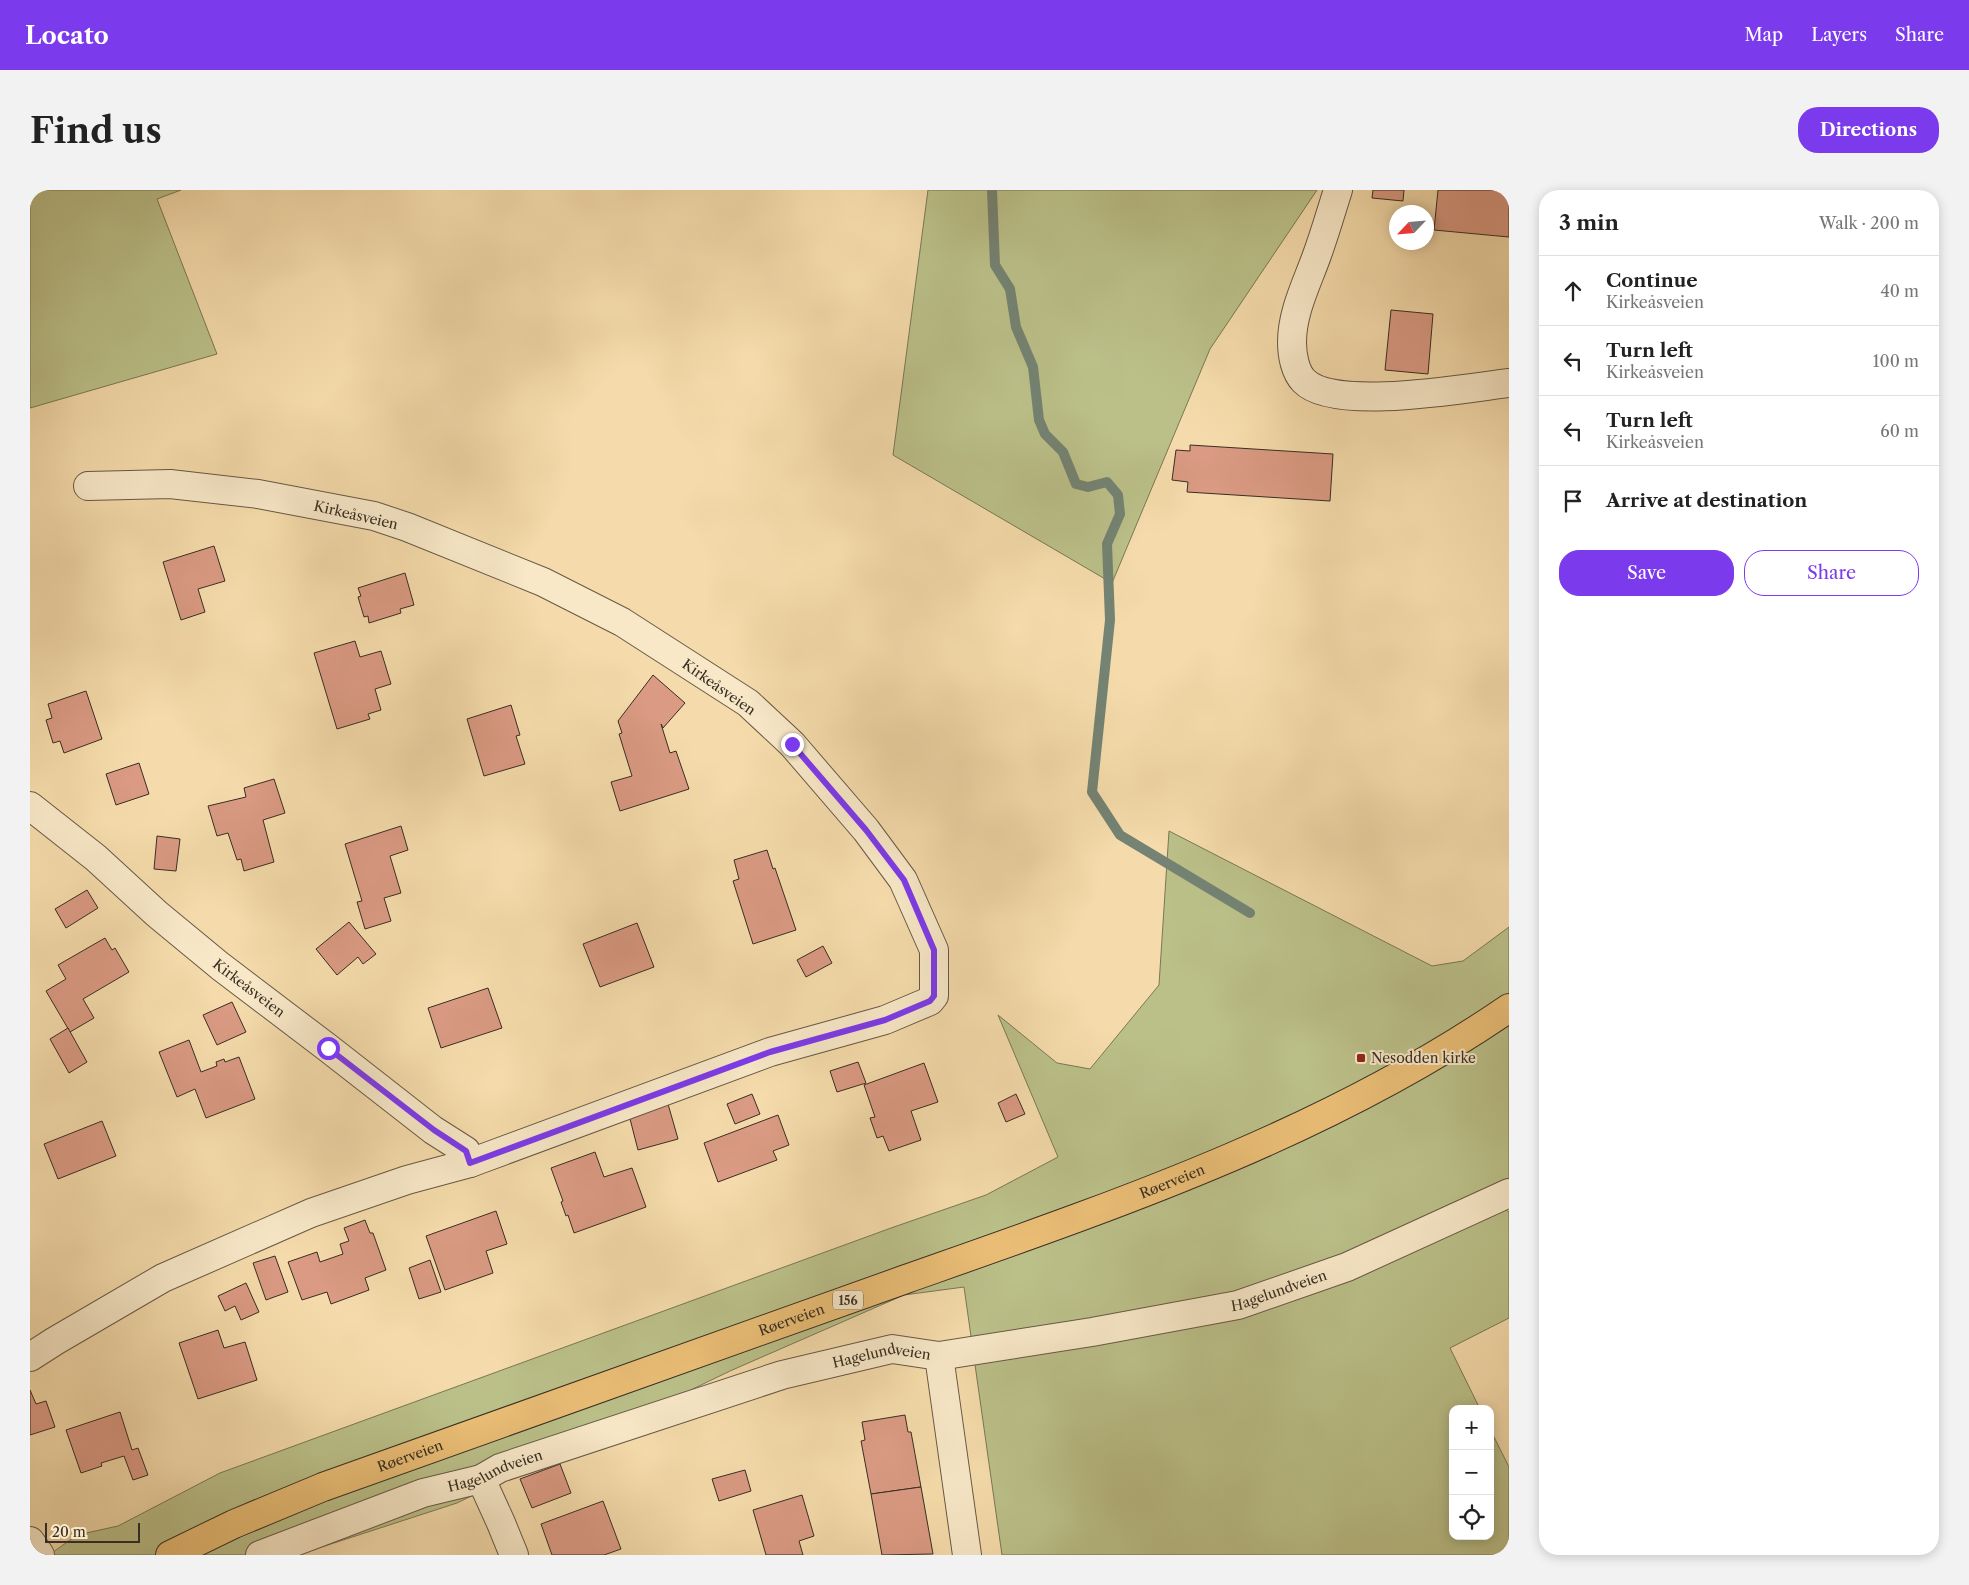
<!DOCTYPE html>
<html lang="en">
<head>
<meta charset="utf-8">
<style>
  body { margin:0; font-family:"Libre Caslon Text",serif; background:#f2f2f2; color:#222 }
  .controls { position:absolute; right:15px; bottom:15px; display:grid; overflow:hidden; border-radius:10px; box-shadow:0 2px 12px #0003 }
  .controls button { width:45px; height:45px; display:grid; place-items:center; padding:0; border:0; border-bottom:1px solid #e0e0e0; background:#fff; color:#222; font:25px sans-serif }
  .compass { position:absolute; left:1359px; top:15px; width:45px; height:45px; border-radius:50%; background:#fff; box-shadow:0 2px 12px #0003; rotate:244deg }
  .scale { position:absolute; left:15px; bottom:12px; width:95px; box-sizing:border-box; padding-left:5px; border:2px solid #382e23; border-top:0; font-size:14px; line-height:18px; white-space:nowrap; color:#382e23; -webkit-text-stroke:4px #f8e8c8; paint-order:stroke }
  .stop { position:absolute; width:15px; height:15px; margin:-11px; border:4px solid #7c3aed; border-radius:50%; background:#fff }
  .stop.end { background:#7c3aed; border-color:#fff; box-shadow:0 1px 5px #0008 }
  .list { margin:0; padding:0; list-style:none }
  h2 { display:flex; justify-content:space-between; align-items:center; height:65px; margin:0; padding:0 20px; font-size:21px }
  h2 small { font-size:16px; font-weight:400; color:#767676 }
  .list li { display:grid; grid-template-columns:32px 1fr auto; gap:15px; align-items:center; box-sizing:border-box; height:70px; padding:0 20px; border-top:1px solid #e0e0e0 }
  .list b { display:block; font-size:19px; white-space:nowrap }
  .list p { margin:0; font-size:16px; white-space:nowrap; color:#767676 }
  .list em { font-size:16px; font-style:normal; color:#767676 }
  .actions { display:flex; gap:10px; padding:15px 20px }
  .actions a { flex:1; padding:11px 0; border:1px solid #7c3aed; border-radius:20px; text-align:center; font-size:18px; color:#7c3aed }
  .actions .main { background:#7c3aed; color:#fff }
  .icon { flex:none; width:28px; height:28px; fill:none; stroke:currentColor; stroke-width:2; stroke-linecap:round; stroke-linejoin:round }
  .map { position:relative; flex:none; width:1479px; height:1365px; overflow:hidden; border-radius:20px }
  header { display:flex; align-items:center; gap:30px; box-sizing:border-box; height:70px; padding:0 25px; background:#7c3aed; color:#fff }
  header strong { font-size:24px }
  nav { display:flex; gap:28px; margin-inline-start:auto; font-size:18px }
  .intro { display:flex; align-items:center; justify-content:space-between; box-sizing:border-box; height:120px; padding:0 30px }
  h1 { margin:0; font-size:35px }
  .button { padding:12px 22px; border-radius:20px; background:#7c3aed; color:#fff; font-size:18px; font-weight:700 }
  main { display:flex; gap:30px; padding:0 30px }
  aside { flex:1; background:#fff; border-radius:20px; box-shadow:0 2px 12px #0003 }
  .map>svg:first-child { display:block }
</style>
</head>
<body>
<header>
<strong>Locato</strong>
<nav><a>Map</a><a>Layers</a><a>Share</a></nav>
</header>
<div class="intro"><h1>Find us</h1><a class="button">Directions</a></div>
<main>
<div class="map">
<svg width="1479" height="1365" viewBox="0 0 1479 1365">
  <rect width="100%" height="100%" fill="#f5dbab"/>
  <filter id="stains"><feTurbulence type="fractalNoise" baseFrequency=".004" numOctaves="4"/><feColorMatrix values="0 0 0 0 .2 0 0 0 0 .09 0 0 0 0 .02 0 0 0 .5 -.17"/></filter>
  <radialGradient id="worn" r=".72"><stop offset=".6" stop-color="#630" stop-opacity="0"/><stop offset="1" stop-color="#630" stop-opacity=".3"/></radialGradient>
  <!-- green -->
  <g fill="#bbc089" stroke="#7a7756">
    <path d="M0,0H151L127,9L187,164L0,218Z"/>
    <path d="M898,0H1287L1180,159L1082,393L863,265Z"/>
    <path d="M1139,641L1402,776L1433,771L1479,737V1015L1473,1018L1479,1022V1128L1420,1158L1450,1219H1423V1346H1460V1239L1479,1277V1365H972L934,1097L874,1105L700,1181L427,1313L267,1365H19L47,1345L88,1336L190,1283L861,1038L956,1005L1028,967L968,825L1027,873L1060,879L1129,795Z"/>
  </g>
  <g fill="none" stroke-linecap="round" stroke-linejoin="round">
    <!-- stream -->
    <path stroke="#748373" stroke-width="10" d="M962,0L965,75L980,99L986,137L1003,177L1009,230L1015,244L1033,262L1046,294L1058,297L1077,292L1088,305L1090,324L1077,354L1080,430L1062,602L1090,645L1220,723"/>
  </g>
  <!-- building -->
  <g fill="#da9a83" stroke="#382e23">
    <path d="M1343,0H1374L1373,11L1342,8Z"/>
    <path d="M1408,0H1479V47L1404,40Z"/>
    <path d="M1361,120L1403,124L1398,184L1355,180Z"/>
    <path d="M1160,255L1303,264L1300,311L1157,302L1158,292L1142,290L1146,260L1160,261Z"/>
    <path d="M184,356L195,391L168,399L175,422L151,430L133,372Z"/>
    <path d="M375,383L384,415L370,419L371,423L339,433L338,426L334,427L328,407L331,406L328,398Z"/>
    <path d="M325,451L330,467L351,461L361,494L345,499L351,520L338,524L340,529L307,539L284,463Z"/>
    <path d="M623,485L655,513L633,538L631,534L640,563L646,561L659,599L590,621L581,592L602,586L589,544L592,543L588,531Z"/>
    <path d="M56,501L72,549L34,563L30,551L23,553L16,530L22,528L18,514Z"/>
    <path d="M481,515L490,545L486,546L495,574L454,586L437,529Z"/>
    <path d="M109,573L119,604L86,615L76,584Z"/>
    <path d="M244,589L255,623L233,630L244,672L214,681L211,669L207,670L198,643L187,646L178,616L216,607L214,598Z"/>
    <path d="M371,636L378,660L360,666L371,703L354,708L361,731L335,739L327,712L332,711L315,654Z"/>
    <path d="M127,646L150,649L146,681L124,679Z"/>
    <path d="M737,660L743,679L745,678L766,740L723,754L703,691L709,689L704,670Z"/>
    <path d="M57,700L68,718L36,738L25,719Z"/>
    <path d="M319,732L346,764L333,774L328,767L307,785L286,759Z"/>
    <path d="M607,733L624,777L570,797L553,754Z"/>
    <path d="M75,748L82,760L85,758L99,782L53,809L64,828L40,842L16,801L36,789L28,775Z"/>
    <path d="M793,756L802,773L776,787L767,770Z"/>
    <path d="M458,798L472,838L411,858L398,818Z"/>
    <path d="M202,812L216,842L187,855L173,825Z"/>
    <path d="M38,838L57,872L39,883L20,849Z"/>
    <path d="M159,850L171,882L187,876L186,872L194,869L195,872L209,867L225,909L176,928L165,899L147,907L129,862Z"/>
    <path d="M828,872L836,893L807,902L800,881Z"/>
    <path d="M894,873L908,912L881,921L891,950L859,961L853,946L847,948L840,928L845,927L834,895Z"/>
    <path d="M722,904L730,924L705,934L697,914Z"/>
    <path d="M986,904L995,924L976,932L968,913Z"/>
    <path d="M638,914L648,949L608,960L599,925Z"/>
    <path d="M748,925L759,955L743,961L747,970L688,992L674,953Z"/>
    <path d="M72,931L86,966L28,989L14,954Z"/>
    <path d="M565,962L574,987L602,978L616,1017L544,1043L538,1025L536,1026L531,1012L533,1011L521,978Z"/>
    <path d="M466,1021L477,1054L456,1061L463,1083L415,1100L396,1046Z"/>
    <path d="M335,1030L340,1043H343L356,1080L335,1088L339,1100L301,1114L297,1102L272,1110L258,1072L287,1062L290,1072L313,1064L310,1054L319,1051L314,1038Z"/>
    <path d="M245,1066L258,1102L236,1110L223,1073Z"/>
    <path d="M400,1070L411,1102L389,1109L379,1078Z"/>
    <path d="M216,1093L229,1122L211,1130L205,1116L195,1121L188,1106Z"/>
    <path d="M188,1140L194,1158L215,1152L227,1190L168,1209L149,1153Z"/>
    <path d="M0,1200L6,1214L16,1211L25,1237L0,1245Z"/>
    <path d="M90,1222L102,1260L108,1258L118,1285L103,1290L94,1266L71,1273L72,1276L51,1283L36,1240Z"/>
    <path d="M875,1225L878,1242H881L891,1297L841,1304L831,1251L835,1250L832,1232Z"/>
    <path d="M530,1274L541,1303L502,1318L490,1289Z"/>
    <path d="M715,1280L721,1301L689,1311L682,1289Z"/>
    <path d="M891,1297L903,1364L852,1365L841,1304Z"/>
    <path d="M772,1305L784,1346L769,1351L773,1365H736L723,1320Z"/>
    <path d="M573,1311L591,1359L574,1365H522L511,1334Z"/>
  </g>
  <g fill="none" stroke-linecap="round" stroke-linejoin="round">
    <defs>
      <g id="minor">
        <path d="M1308,0C1301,22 1295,43 1287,65C1277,93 1262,122 1262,152C1262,165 1265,182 1274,191C1304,222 1437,198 1479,193"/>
        <path id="s1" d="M0,616L66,668L127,724L190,776L298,858L403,940L436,961L440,973"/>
        <path d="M909,1166L937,1365"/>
        <path d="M0,1167L25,1151L133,1088L281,1023L377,990L440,973L740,862L855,830L900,811L904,806V760L873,690L836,640L762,554L718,513L592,432L513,392L377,337L344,326L228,304L140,294L58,296"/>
        <path d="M451,1289L471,1333L484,1365"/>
        <path d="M0,1351L10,1365"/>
        <path id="s2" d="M230,1365L393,1303L451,1289L470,1278L752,1185L862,1159L909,1166L1062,1142L1208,1115L1317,1077L1479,1003"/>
      </g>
      <g id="major">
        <path id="s3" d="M140,1365L204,1334L293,1297C487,1228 681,1158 876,1089C1083,1016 1296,944 1479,818"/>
      </g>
    </defs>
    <!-- minor casing -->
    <use href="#minor" stroke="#675945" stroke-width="30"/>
    <!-- major casing -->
    <use href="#major" stroke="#382e23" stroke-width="30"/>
    <!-- minor -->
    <use href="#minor" stroke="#f8e8c8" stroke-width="28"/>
    <!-- major -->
    <use href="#major" stroke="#eabe76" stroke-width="28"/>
  </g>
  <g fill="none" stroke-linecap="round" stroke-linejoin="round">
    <!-- route -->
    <path stroke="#7c3aed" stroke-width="6" d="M298,858L404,940L436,961L440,973L740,862L855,830L900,811L904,806V760L874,690L836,640L762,554"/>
  </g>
  <!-- markers -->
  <rect fill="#8f2418" stroke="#f8e8c8" stroke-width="2" x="1326" y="863" width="10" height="10" rx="2.5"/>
  <g text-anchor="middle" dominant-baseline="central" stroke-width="4" stroke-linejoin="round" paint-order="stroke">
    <!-- shield labels -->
    <rect fill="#f8e8c8" stroke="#726654" stroke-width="1" x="803" y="1100.5" width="30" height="19" rx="4"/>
    <g font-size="12" font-weight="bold" fill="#382e23">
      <text x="818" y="1110">156</text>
    </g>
    <!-- street labels -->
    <g font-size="14" fill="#382e23" stroke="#f8e8c8">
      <text transform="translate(326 325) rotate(13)">Kirkeåsveien</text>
      <text transform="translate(689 497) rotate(35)">Kirkeåsveien</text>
      <text stroke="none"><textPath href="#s1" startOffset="285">Kirkeåsveien</textPath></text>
      <text stroke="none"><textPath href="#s3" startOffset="1070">Røerveien</textPath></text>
      <text stroke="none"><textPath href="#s2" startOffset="1060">Hagelundveien</textPath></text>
      <text stroke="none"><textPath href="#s3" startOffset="665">Røerveien</textPath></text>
      <text stroke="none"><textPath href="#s2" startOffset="655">Hagelundveien</textPath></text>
      <text stroke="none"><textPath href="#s3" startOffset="260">Røerveien</textPath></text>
      <text stroke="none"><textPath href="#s2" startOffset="250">Hagelundveien</textPath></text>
    </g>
    <!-- poi labels -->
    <g font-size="14" fill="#382e23" stroke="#f8e8c8" text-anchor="start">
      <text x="1341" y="868">Nesodden kirke</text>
    </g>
  </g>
  <rect width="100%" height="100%" filter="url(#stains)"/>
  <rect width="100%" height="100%" fill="url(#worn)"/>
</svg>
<div class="controls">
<button>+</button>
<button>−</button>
<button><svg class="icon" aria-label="locate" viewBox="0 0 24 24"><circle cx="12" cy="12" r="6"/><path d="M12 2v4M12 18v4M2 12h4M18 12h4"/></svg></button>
</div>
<svg class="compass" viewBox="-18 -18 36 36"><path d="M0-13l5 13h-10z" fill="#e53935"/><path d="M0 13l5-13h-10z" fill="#767676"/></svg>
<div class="scale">20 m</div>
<div class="stop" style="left:298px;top:858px"></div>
<div class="stop end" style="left:762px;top:554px"></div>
</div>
<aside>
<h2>3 min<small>Walk · 200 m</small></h2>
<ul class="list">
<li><svg class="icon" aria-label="ahead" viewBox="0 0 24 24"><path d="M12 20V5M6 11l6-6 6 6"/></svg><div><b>Continue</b><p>Kirkeåsveien</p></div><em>40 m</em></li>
<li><svg class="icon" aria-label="left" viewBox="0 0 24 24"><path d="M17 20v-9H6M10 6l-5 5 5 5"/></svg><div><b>Turn left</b><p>Kirkeåsveien</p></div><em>100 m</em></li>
<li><svg class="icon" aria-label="left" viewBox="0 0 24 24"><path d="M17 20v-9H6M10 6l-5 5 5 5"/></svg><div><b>Turn left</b><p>Kirkeåsveien</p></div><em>60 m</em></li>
<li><svg class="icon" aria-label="arrive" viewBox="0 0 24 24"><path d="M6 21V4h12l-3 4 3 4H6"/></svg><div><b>Arrive at destination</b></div></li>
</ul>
<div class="actions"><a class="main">Save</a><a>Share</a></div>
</aside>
</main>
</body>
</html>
